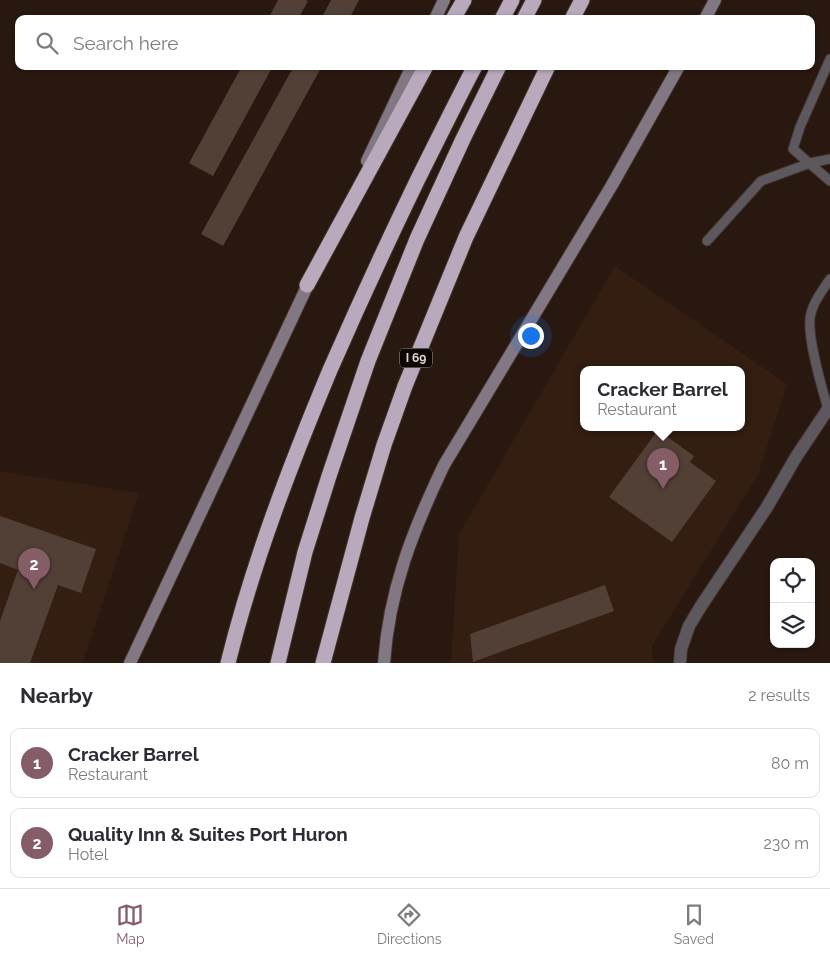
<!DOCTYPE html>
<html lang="en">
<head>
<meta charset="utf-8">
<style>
  body { margin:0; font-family:Raleway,sans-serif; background:#f2f2f3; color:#2b2b33 }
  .controls { position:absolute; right:15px; bottom:15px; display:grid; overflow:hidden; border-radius:10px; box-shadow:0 1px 4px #0004 }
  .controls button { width:45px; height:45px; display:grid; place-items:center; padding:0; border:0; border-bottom:1px solid #e1e1e2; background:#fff; color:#2b2b33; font:25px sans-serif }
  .you { position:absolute; left:530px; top:335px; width:18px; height:18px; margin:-12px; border:4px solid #fff; border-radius:50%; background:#1a73e8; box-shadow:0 0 0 8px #1a73e833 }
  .badge { display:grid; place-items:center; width:32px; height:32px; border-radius:50%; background:#855d67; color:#fff; font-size:16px; font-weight:700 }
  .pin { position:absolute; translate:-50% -41px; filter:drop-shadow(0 1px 2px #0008) }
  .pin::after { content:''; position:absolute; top:26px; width:18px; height:15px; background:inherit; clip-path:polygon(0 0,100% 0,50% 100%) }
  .popup { position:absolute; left:580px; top:366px; width:165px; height:65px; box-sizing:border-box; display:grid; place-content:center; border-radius:10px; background:#fff; filter:drop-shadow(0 1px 4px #0005); font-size:16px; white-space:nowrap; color:#7c7c81 }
  .popup b { font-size:19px; color:#2b2b33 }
  .popup::after { content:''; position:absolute; left:50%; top:100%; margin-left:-10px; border:10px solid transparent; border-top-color:#fff }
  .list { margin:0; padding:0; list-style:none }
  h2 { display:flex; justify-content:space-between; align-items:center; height:65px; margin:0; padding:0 20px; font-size:21px }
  h2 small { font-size:16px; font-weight:400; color:#7c7c81 }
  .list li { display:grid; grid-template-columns:32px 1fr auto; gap:15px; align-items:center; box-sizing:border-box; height:70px; margin:0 10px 10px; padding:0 10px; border:1px solid #e1e1e2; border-radius:10px }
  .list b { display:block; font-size:19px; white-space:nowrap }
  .list p { margin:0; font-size:16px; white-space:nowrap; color:#7c7c81 }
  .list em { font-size:16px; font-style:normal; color:#7c7c81 }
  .icon { flex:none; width:28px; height:28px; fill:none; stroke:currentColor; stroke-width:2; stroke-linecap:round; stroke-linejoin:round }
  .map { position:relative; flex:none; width:830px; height:663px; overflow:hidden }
  .search { position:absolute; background:#fff; box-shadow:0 1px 4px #0004; left:15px; right:15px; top:15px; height:55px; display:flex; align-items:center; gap:12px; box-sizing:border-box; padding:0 18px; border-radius:10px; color:#7c7c81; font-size:19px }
  .sheet { height:225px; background:#fff }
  nav { display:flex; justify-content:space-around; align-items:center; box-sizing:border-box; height:70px; border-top:1px solid #e1e1e2; background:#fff; font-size:14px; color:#7c7c81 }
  nav a { display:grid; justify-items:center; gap:2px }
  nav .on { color:#855d67 }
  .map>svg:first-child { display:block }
</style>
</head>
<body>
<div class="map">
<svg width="830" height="663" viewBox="0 0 830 663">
  <rect width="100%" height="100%" fill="#28180f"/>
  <!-- built -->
  <g fill="#331e11" fill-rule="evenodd">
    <path d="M615,266L787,384L758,475L652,646L653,663H451L459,534ZM584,370H742V428H584Z"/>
    <path d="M0,471L139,493L83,663H0Z"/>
  </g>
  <!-- building -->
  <g fill="#524036">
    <path d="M278,0H305L308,1L298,19H268Z"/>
    <path d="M331,0H359L349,19H321Z"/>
    <path d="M242,66H273L213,176L189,163Z"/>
    <path d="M294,66H322L223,246L201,234Z"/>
    <path d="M658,430L694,456L690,462L716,481L672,542L609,497Z"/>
    <path d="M0,516L96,549L81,593L58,585L30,663H0V621L18,570L0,563Z"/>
    <path d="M605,585L614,611L473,662L470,634Z"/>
  </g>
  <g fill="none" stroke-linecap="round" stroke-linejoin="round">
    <defs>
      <g id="lane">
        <path d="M830,59L800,127L793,149L830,181"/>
        <path d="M707,241L761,181L810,163L830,159"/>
        <path d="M828,409C822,388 805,332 811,313C814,300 823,290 830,279"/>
      </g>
      <path id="street" d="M680,663L681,649L689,626L701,606L767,507L796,457L828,409"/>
      <g id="secondary">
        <path d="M435,19L444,0"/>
        <path d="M705,19L715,0"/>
        <path d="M367,161L412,66"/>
        <path d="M130,663L311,278"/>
        <path d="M384,663C389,590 413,530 444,465L612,185L679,66"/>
      </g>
      <g id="highway">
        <path d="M453,19L464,0"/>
        <path d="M502,19L512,0"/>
        <path d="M524,19L534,0"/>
        <path d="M572,19L582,0"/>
        <path d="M307,285L426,66"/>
        <path d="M228,663C253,562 290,466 330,370C358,306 387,243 417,181C436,143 455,104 475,66"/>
        <path d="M278,663L305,552L329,476L368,361L417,239L463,139L499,66"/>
        <path d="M323,663L362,518L384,445L405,386L466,237L548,66"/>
      </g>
    </defs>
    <!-- lane casing -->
    <use href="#lane" stroke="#42332a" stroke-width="11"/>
    <!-- street casing -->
    <use href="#street" stroke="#42332a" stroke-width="14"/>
    <!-- secondary casing -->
    <use href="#secondary" stroke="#42332a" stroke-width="14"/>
    <!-- highway casing -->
    <use href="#highway" stroke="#42332a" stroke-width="17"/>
    <!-- lane -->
    <use href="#lane" stroke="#5d575e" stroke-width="9"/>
    <!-- street -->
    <use href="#street" stroke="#5d575e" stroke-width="12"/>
    <!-- secondary -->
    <use href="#secondary" stroke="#827884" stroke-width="12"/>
    <!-- highway -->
    <use href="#highway" stroke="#b8a9bc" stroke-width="15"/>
  </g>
  <g text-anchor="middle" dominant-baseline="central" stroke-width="4" stroke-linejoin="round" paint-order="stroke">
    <!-- shield labels -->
    <rect fill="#0c0603" stroke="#a29893" stroke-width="1" x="400" y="348.5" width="32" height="19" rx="4"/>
    <g font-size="12" font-weight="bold" fill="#e2d7d1">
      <text x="416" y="358">I 69</text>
    </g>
  </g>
</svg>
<div class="controls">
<button><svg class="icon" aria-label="locate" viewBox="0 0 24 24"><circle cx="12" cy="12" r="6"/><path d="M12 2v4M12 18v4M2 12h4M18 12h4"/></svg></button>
<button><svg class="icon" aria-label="layers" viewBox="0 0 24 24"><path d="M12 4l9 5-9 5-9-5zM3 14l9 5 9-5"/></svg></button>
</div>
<div class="you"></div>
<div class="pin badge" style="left:663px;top:489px">1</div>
<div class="popup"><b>Cracker Barrel</b>Restaurant</div>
<div class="pin badge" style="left:34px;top:589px">2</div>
<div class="search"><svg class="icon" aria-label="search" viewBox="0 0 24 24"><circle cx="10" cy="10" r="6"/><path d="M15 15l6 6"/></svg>Search here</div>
</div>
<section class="sheet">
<h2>Nearby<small>2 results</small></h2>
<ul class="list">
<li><span class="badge">1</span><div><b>Cracker Barrel</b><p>Restaurant</p></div><em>80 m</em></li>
<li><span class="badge">2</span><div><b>Quality Inn &amp; Suites Port Huron</b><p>Hotel</p></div><em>230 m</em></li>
</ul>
</section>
<nav>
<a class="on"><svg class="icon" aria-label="map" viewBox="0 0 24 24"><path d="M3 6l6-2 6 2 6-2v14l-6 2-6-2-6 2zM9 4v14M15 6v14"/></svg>Map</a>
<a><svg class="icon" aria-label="directions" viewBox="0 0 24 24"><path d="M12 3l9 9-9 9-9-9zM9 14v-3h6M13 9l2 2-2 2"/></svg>Directions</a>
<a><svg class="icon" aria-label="saved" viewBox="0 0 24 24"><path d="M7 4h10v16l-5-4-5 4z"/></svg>Saved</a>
</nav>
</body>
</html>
